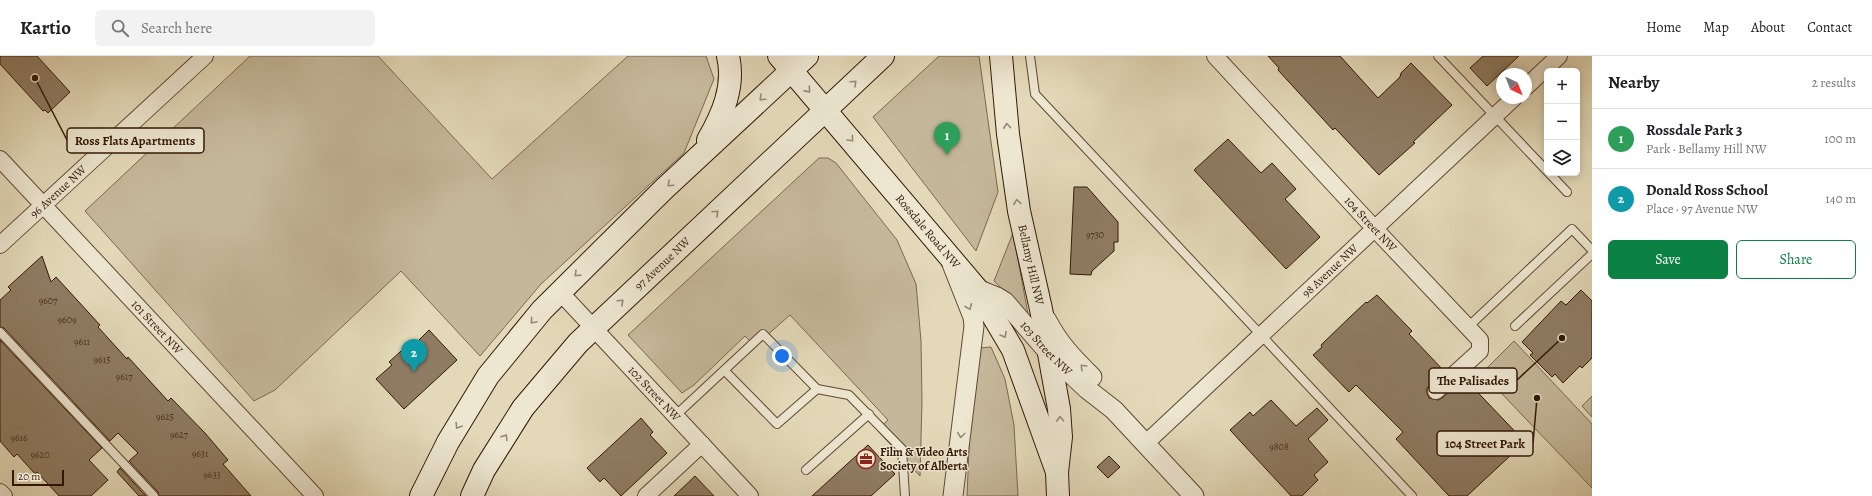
<!DOCTYPE html>
<html lang="en">
<head>
<meta charset="utf-8">
<style>
  body { margin:0; font-family:Alegreya,serif; background:#f2f2f2; color:#202124 }
  .controls { position:absolute; right:12px; top:12px; display:grid; overflow:hidden; border-radius:6px; box-shadow:0 2px 10px #0003 }
  .controls button { width:36px; height:36px; display:grid; place-items:center; padding:0; border:0; border-bottom:1px solid #e0e0e0; background:#fff; color:#202124; font:20px sans-serif }
  .compass { position:absolute; left:1496px; top:12px; width:36px; height:36px; border-radius:50%; background:#fff; box-shadow:0 2px 10px #0003; rotate:137deg }
  .scale { position:absolute; left:12px; bottom:10px; width:52px; box-sizing:border-box; padding-left:4px; border:2px solid #331806; border-top:0; font-size:11px; line-height:14px; white-space:nowrap; color:#331806; -webkit-text-stroke:3px #ede6d1; paint-order:stroke }
  .you { position:absolute; left:782px; top:300px; width:14px; height:14px; margin:-10px; border:3px solid #fff; border-radius:50%; background:#1a73e8; box-shadow:0 0 0 6px #1a73e833 }
  .badge { display:grid; place-items:center; width:26px; height:26px; border-radius:50%; background:#0b8043; color:#fff; font-size:13px; font-weight:700 }
  .pin { position:absolute; translate:-50% -33px; filter:drop-shadow(0 1px 2px #0008) }
  .pin::after { content:''; position:absolute; top:21px; width:14px; height:12px; background:inherit; clip-path:polygon(0 0,100% 0,50% 100%) }
  .list { margin:0; padding:0; list-style:none }
  h2 { display:flex; justify-content:space-between; align-items:center; height:52px; margin:0; padding:0 16px; font-size:17px }
  h2 small { font-size:13px; font-weight:400; color:#757577 }
  .list li { display:grid; grid-template-columns:26px 1fr auto; gap:12px; align-items:center; box-sizing:border-box; height:60px; padding:0 16px; border-top:1px solid #e0e0e0 }
  .list b { display:block; font-size:15px; white-space:nowrap }
  .list p { margin:0; font-size:13px; white-space:nowrap; color:#757577 }
  .list em { font-size:13px; font-style:normal; color:#757577 }
  .actions { display:flex; gap:8px; padding:12px 16px }
  .actions a { flex:1; padding:9px 0; border:1px solid #0b8043; border-radius:6px; text-align:center; font-size:14px; color:#0b8043 }
  .actions .main { background:#0b8043; color:#fff }
  .icon { flex:none; width:22px; height:22px; fill:none; stroke:currentColor; stroke-width:2; stroke-linecap:round; stroke-linejoin:round }
  .map { position:relative; flex:none; width:1592px; height:440px; overflow:hidden }
  header { display:flex; align-items:center; gap:24px; box-sizing:border-box; height:56px; padding:0 20px; background:#fff; border-bottom:1px solid #e0e0e0 }
  header strong { font-size:19px }
  nav { display:flex; gap:22px; margin-inline-start:auto; font-size:14px }
  .search { width:280px; height:36px; background:#f2f2f2; display:flex; align-items:center; gap:10px; box-sizing:border-box; padding:0 14px; border-radius:6px; color:#757577; font-size:15px }
  main { display:flex }
  aside { flex:1; background:#fff }
  .map>svg:first-child { display:block }
</style>
</head>
<body>
<header>
<strong>Kartio</strong>
<div class="search"><svg class="icon" aria-label="search" viewBox="0 0 24 24"><circle cx="10" cy="10" r="6"/><path d="M15 15l6 6"/></svg>Search here</div>
<nav><a>Home</a><a>Map</a><a>About</a><a>Contact</a></nav>
</header>
<main>
<div class="map">
<svg width="1592" height="440" viewBox="0 0 1592 440">
  <rect width="100%" height="100%" fill="#e3d9b8"/>
  <filter id="stains"><feTurbulence type="fractalNoise" baseFrequency=".005" numOctaves="4"/><feColorMatrix values="0 0 0 0 .2 0 0 0 0 .09 0 0 0 0 .02 0 0 0 .5 -.17"/></filter>
  <radialGradient id="worn" r=".72"><stop offset=".6" stop-color="#630" stop-opacity="0"/><stop offset="1" stop-color="#630" stop-opacity=".3"/></radialGradient>
  <!-- green -->
  <g fill="#c5b89a" stroke="#7c6850">
    <path d="M250,0H378L492,123L628,0H706L714,23L684,97L541,228L480,300L401,215L275,334L254,345L85,155Z"/>
    <path d="M939,0H979L998,136L976,195L873,61Z"/>
    <path d="M819,102H828L836,107L897,184L916,228L921,285L922,345L920,420L877,374L888,364L790,259L755,290L745,280L694,329L682,337L628,279Z"/>
    <path d="M1013,177L1028,258L994,225Z"/>
    <path d="M1514,285L1592,368V432L1482,317Z"/>
    <path d="M991,291L1005,323L1014,369L1018,440H967L973,301L979,292Z"/>
    <path d="M1592,340V361L1582,350Z"/>
  </g>
  <!-- building -->
  <g fill="#8f7c63" stroke="#331806">
    <path d="M0,0H37L70,36L48,57L45,54L43,55L0,8Z"/>
    <path d="M1268,0H1340L1378,42L1400,21L1401,17L1411,7L1452,49L1413,86L1415,87L1379,119L1335,72L1333,74L1278,14L1279,12Z"/>
    <path d="M1483,0H1519L1487,30L1470,12Z"/>
    <path d="M1228,83L1261,117L1272,107L1296,133L1285,143L1320,181L1286,213L1194,114Z"/>
    <path d="M1074,131H1087L1118,166V186H1114V195L1092,215L1091,219L1070,218Z"/>
    <path d="M42,200L51,226L56,221L100,269L98,271L127,303L128,301L168,345L171,342L205,377L228,404L223,408L251,440H159L158,436L129,405L138,397L118,377L110,385L4,272L0,271V244L11,234L8,231Z"/>
    <path d="M1581,234L1592,245V302L1582,312L1580,310L1563,327L1555,318L1552,321L1530,299L1533,297L1522,286L1561,245L1566,249Z"/>
    <path d="M1377,239L1412,275L1409,278L1444,315L1427,332V337L1429,342L1438,344L1442,342L1464,322L1525,386L1467,440H1449L1396,383L1403,376L1356,329L1349,336L1313,299L1322,291L1321,289L1350,261L1366,246L1367,247Z"/>
    <path d="M429,274L457,304L404,353L376,323L392,309L389,306L411,286L414,289Z"/>
    <path d="M0,284L102,392L89,404L108,424L91,440H59L37,416L35,418L17,398L14,401L0,385Z"/>
    <path d="M1271,344L1296,370L1317,352L1328,364L1308,383L1328,406L1314,419L1318,424L1302,440H1291L1230,374L1250,356L1253,360Z"/>
    <path d="M641,362L653,376L650,379L667,397L621,440L604,422L600,426L587,412Z"/>
    <path d="M868,389L895,418L871,440H812Z"/>
    <path d="M1109,400L1120,411L1108,422L1097,411Z"/>
    <path d="M120,412L146,440H139L117,416Z"/>
    <path d="M695,420L714,440H674Z"/>
  </g>
  <g fill="none" stroke-linecap="round" stroke-linejoin="round">
    <defs>
      <g id="service">
        <path d="M1030,0L1035,38L1412,440"/>
        <path d="M1438,0L1547,115"/>
        <path d="M1549,117L1567,136"/>
        <path d="M1515,270L1592,198"/>
        <path d="M1468,271L1572,173L1592,194"/>
        <path d="M0,276L154,440"/>
        <path d="M817,333L849,339L902,393L905,440"/>
        <path d="M675,360L763,278L817,333L777,368L724,314"/>
        <path d="M806,414L869,358"/>
      </g>
      <g id="minor">
        <path id="s1" d="M1215,0L1375,173L1480,284V295L1436,335"/>
        <path d="M1526,31L1559,0"/>
        <path id="s2" d="M0,103L315,440"/>
        <path id="s3" d="M0,189L205,0"/>
        <path id="s4" d="M559,235L750,440"/>
        <path id="s5" d="M1146,387L1514,42"/>
        <path d="M0,436L4,440"/>
        <path d="M646,440L702,388"/>
      </g>
      <g id="tertiary">
        <path d="M952,208L973,261L974,270L953,440"/>
        <path id="s6" d="M977,233L997,241L1005,246L1049,297L1087,333L1114,354L1194,440"/>
        <path d="M1046,263C1059,288 1072,301 1092,321"/>
      </g>
      <g id="secondary">
        <path id="s7" d="M779,0L977,233L1013,294L1057,416"/>
        <path id="s8" d="M1001,0L1008,78L1019,155L1041,253L1059,353L1061,381L1057,416L1058,440"/>
        <path d="M708,84C723,58 735,30 728,0"/>
        <path d="M421,440L448,386L488,320L542,254L664,133L807,0"/>
        <path id="s9" d="M472,440L484,414L523,352L578,287L883,0"/>
      </g>
    </defs>
    <!-- service casing -->
    <use href="#service" stroke="#5f4832" stroke-width="10"/>
    <!-- minor casing -->
    <use href="#minor" stroke="#5f4832" stroke-width="18"/>
    <!-- tertiary casing -->
    <use href="#tertiary" stroke="#5f4832" stroke-width="21"/>
    <!-- secondary casing -->
    <use href="#secondary" stroke="#331806" stroke-width="24"/>
    <!-- service -->
    <use href="#service" stroke="#ede6d1" stroke-width="8"/>
    <!-- minor -->
    <use href="#minor" stroke="#ede6d1" stroke-width="16"/>
    <!-- tertiary -->
    <use href="#tertiary" stroke="#ede6d1" stroke-width="19"/>
    <!-- secondary -->
    <use href="#secondary" stroke="#ede6d1" stroke-width="22"/>
  </g>
  <!-- one-way arrows -->
  <defs><path id="oneway-chevron" d="M-2-3.5L2.5 0L-2 3.5" fill="none" stroke-width="1.6" stroke-linecap="round" stroke-linejoin="round"/></defs>
  <g stroke="#998976">
    <use href="#oneway-chevron" transform="translate(854 27) rotate(-43)"/>
    <use href="#oneway-chevron" transform="translate(808 34) rotate(48)"/>
    <use href="#oneway-chevron" transform="translate(762 42) rotate(137)"/>
    <use href="#oneway-chevron" transform="translate(1007 70) rotate(-95)"/>
    <use href="#oneway-chevron" transform="translate(851 83) rotate(50)"/>
    <use href="#oneway-chevron" transform="translate(670 128) rotate(137)"/>
    <use href="#oneway-chevron" transform="translate(1017 146) rotate(-99)"/>
    <use href="#oneway-chevron" transform="translate(716 157) rotate(-43)"/>
    <use href="#oneway-chevron" transform="translate(577 218) rotate(136)"/>
    <use href="#oneway-chevron" transform="translate(621 246) rotate(-43)"/>
    <use href="#oneway-chevron" transform="translate(969 251) rotate(68)"/>
    <use href="#oneway-chevron" transform="translate(533 265) rotate(130)"/>
    <use href="#oneway-chevron" transform="translate(1004 279) rotate(60)"/>
    <use href="#oneway-chevron" transform="translate(1083 311) rotate(-135)"/>
    <use href="#oneway-chevron" transform="translate(1060 363) rotate(-93)"/>
    <use href="#oneway-chevron" transform="translate(458 370) rotate(122)"/>
    <use href="#oneway-chevron" transform="translate(961 379) rotate(97)"/>
    <use href="#oneway-chevron" transform="translate(505 381) rotate(-58)"/>
  </g>
  <!-- icons -->
  <defs>
    <symbol id="office-ring" viewBox="-11 -11 22 22"><circle r="9.5" fill="#ede6d1" stroke="#8f2418" stroke-width="1.5"/><path d="M-6-3h4V-5.5h4V-3h4V5H-6ZM-1-4.5V-3h2v-1.5ZM-6 0V1H6V0Z" fill="#8f2418"/></symbol>
  </defs>
  <g fill-rule="evenodd">
    <use href="#office-ring" x="855" y="392" width="22" height="22"/>
  </g>
  <g text-anchor="middle" dominant-baseline="central" stroke-width="3" stroke-linejoin="round" paint-order="stroke">
    <!-- number labels -->
    <g font-size="10" fill="#4a311d">
      <text x="1095" y="178">9730</text>
      <text x="48" y="244">9607</text>
      <text x="67" y="263">9609</text>
      <text x="82" y="285">9611</text>
      <text x="102" y="303">9615</text>
      <text x="124" y="320">9617</text>
      <text x="165" y="360">9625</text>
      <text x="179" y="378">9627</text>
      <text x="19" y="381">9616</text>
      <text x="1279" y="390">9808</text>
      <text x="200" y="397">9631</text>
      <text x="40" y="398">9620</text>
      <text x="212" y="418">9633</text>
    </g>
    <!-- street labels -->
    <g font-size="12" fill="#331806" stroke="#ede6d1">
      <text stroke="none"><textPath href="#s3" startOffset="79">96 Avenue NW</textPath></text>
      <text stroke="none"><textPath href="#s1" startOffset="229">104 Street NW</textPath></text>
      <text stroke="none"><textPath href="#s7" startOffset="230">Rossdale Road NW</textPath></text>
      <text stroke="none"><textPath href="#s9" startOffset="303">97 Avenue NW</textPath></text>
      <text stroke="none"><textPath href="#s8" startOffset="211">Bellamy Hill NW</textPath></text>
      <text stroke="none"><textPath href="#s5" startOffset="252">98 Avenue NW</textPath></text>
      <text stroke="none"><textPath href="#s2" startOffset="230">101 Street NW</textPath></text>
      <text stroke="none"><textPath href="#s6" startOffset="93">103 Street NW</textPath></text>
      <text stroke="none"><textPath href="#s4" startOffset="140">102 Street NW</textPath></text>
    </g>
    <!-- poi labels -->
    <g font-size="12" font-weight="bold" fill="#331806" stroke="#ede6d1" text-anchor="start">
      <text x="880" y="396">Film &amp; Video Arts<tspan x="880" dy="14">Society of Alberta</tspan></text>
    </g>
  </g>
  <!-- callouts -->
  <path fill="none" stroke="#331806" stroke-width="1.5" d="M35 22L67 84M1562 282L1517 324M1537 342L1533 387"/>
  <g fill="#331806" stroke="#ede6d1" stroke-width="1.5">
    <circle cx="35" cy="22" r="4"/>
    <circle cx="1562" cy="282" r="4"/>
    <circle cx="1537" cy="342" r="4"/>
  </g>
  <g fill="#ede6d1" stroke="#331806" stroke-width="1.5">
    <rect x="67" y="72" width="137" height="25" rx="4"/>
    <rect x="1429" y="312" width="88" height="25" rx="4"/>
    <rect x="1437" y="375" width="96" height="25" rx="4"/>
  </g>
  <g font-size="13" text-anchor="middle" font-weight="bold" fill="#331806">
    <text x="135" y="89">Ross Flats Apartments</text>
    <text x="1473" y="329">The Palisades</text>
    <text x="1485" y="392">104 Street Park</text>
  </g>
  <rect width="100%" height="100%" filter="url(#stains)"/>
  <rect width="100%" height="100%" fill="url(#worn)"/>
</svg>
<div class="controls">
<button>+</button>
<button>−</button>
<button><svg class="icon" aria-label="layers" viewBox="0 0 24 24"><path d="M12 4l9 5-9 5-9-5zM3 14l9 5 9-5"/></svg></button>
</div>
<svg class="compass" viewBox="-18 -18 36 36"><path d="M0-13l5 13h-10z" fill="#e53935"/><path d="M0 13l5-13h-10z" fill="#757577"/></svg>
<div class="scale">20 m</div>
<div class="you"></div>
<div class="pin badge" style="left:947px;top:99px;background:#2e9e5b">1</div>
<div class="pin badge" style="left:414px;top:316px;background:#0f9aa8">2</div>
</div>
<aside>
<h2>Nearby<small>2 results</small></h2>
<ul class="list">
<li><span class="badge" style="background:#2e9e5b">1</span><div><b>Rossdale Park 3</b><p>Park · Bellamy Hill NW</p></div><em>100 m</em></li>
<li><span class="badge" style="background:#0f9aa8">2</span><div><b>Donald Ross School</b><p>Place · 97 Avenue NW</p></div><em>140 m</em></li>
</ul>
<div class="actions"><a class="main">Save</a><a>Share</a></div>
</aside>
</main>
</body>
</html>
